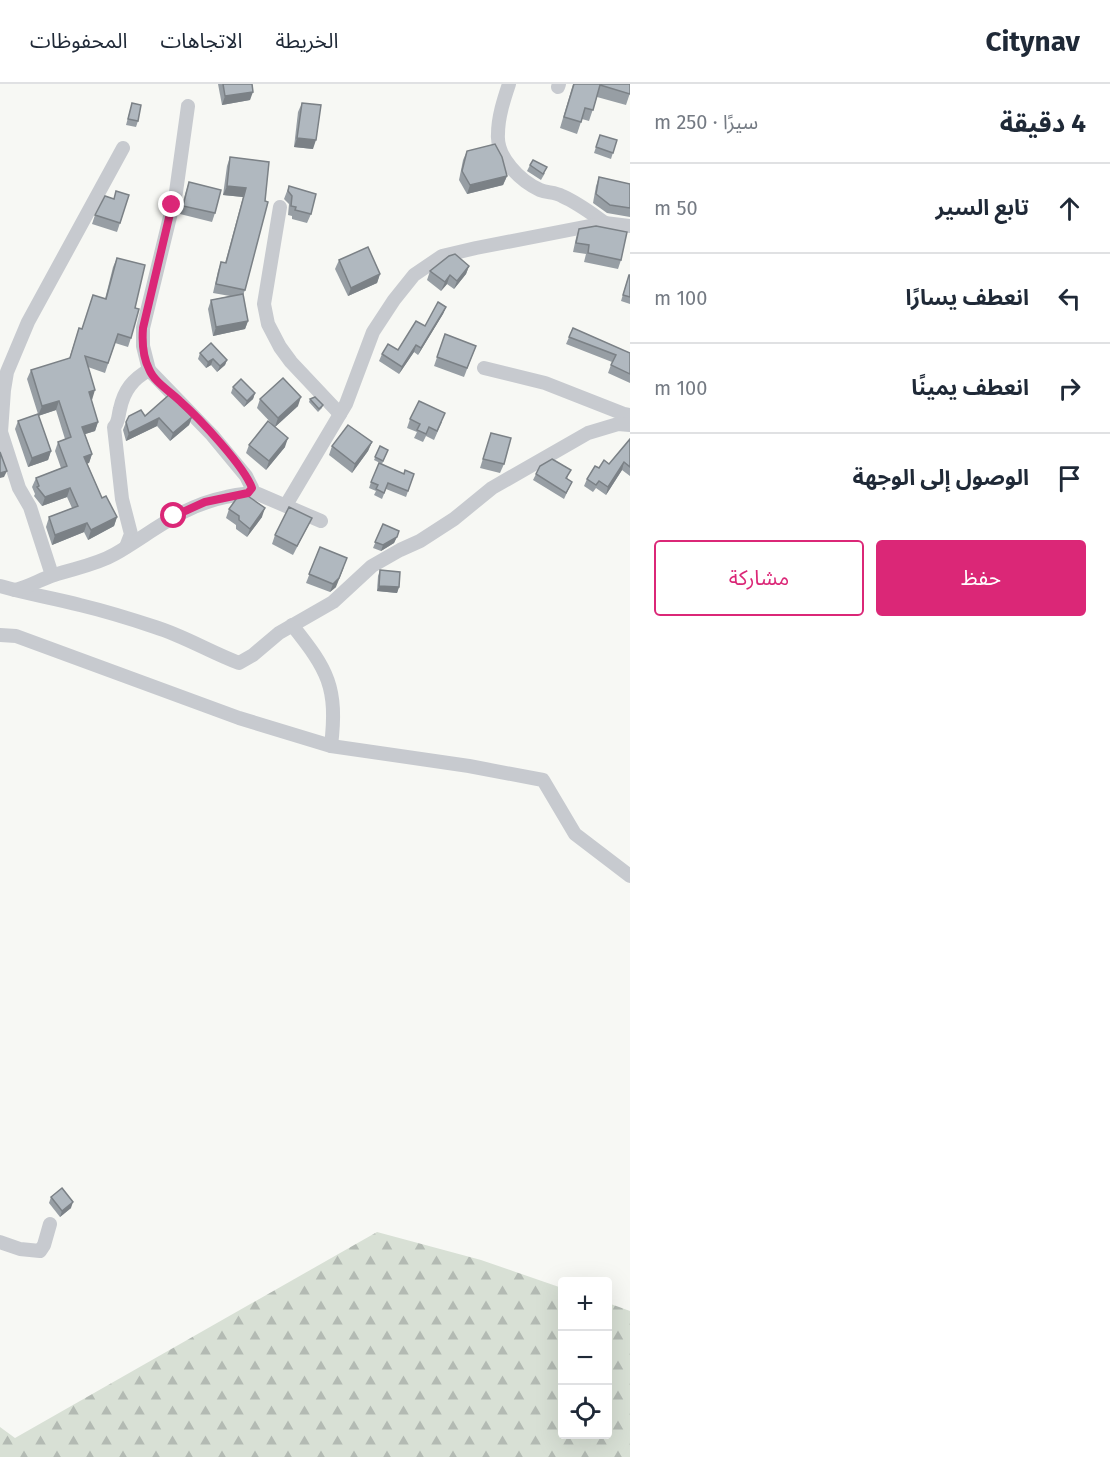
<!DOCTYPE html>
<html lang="ar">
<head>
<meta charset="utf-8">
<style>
  body { margin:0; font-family:"Fira Sans","Noto Sans Arabic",sans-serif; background:#f2f2f3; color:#1f2937; direction:rtl }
  .controls { position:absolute; right:18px; bottom:18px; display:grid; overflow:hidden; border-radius:6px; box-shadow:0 6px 24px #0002 }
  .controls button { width:54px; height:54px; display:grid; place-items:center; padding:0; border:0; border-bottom:2px solid #e0e1e3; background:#fff; color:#1f2937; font:30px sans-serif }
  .stop { position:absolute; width:18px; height:18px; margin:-14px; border:4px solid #db2777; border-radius:50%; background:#fff }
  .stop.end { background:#db2777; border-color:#fff; box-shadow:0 2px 6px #0008 }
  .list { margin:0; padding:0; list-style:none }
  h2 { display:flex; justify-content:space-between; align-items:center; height:78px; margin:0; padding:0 24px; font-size:26px }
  h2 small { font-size:20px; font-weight:400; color:#747a83 }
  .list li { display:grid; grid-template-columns:39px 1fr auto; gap:18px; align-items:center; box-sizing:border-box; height:90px; padding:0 24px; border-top:2px solid #e0e1e3 }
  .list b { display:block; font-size:22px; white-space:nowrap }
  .list em { font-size:20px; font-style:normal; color:#747a83 }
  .actions { display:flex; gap:12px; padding:18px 24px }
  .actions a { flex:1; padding:14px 0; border:2px solid #db2777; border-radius:6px; text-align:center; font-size:21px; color:#db2777 }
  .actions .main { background:#db2777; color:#fff }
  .icon { flex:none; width:33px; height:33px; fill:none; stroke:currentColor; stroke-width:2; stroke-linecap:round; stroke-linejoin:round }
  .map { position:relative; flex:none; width:630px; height:1373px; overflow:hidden; direction:ltr }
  header { display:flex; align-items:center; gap:36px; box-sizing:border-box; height:84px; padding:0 30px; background:#fff; border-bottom:2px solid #e0e1e3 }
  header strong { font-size:28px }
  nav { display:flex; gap:33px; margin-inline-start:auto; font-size:21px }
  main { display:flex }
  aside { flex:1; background:#fff }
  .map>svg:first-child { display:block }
</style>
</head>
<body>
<header>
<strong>Citynav</strong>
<nav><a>الخريطة</a><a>الاتجاهات</a><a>المحفوظات</a></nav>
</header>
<main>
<aside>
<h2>4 دقيقة<small>سيرًا · 250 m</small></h2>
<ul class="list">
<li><svg class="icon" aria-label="ahead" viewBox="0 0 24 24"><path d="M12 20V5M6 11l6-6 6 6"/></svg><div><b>تابع السير</b></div><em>50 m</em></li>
<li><svg class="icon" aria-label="left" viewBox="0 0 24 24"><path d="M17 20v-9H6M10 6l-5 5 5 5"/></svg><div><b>انعطف يسارًا</b></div><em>100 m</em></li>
<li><svg class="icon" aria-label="right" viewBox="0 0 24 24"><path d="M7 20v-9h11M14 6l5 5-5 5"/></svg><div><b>انعطف يمينًا</b></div><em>100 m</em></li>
<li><svg class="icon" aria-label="arrive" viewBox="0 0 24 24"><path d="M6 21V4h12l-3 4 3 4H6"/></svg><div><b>الوصول إلى الوجهة</b></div></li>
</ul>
<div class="actions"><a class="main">حفظ</a><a>مشاركة</a></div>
</aside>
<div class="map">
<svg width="630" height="1373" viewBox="0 0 630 1373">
  <defs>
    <pattern id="forest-firs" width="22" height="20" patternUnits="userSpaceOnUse" patternTransform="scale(1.5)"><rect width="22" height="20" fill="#d8e0d5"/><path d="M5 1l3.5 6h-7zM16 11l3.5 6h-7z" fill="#b3bab3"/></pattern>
  </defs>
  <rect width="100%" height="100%" fill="#f7f8f4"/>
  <!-- forest -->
  <path fill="url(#forest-firs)" d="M377,1148L481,1176L562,1204V1350H608V1219L630,1227V1373H0V1343L15,1354Z"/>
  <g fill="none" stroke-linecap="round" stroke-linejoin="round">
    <!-- minor -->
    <g stroke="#c7cacf" stroke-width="14">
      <path d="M509,0C504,15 498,33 498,50C496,73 520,97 540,106C547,109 555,108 562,112C578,119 591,129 605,139"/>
      <path d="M558,3L559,0"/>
      <path d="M280,123L264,220L268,240L280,263L291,278L340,330"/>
      <path d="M484,284L545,299L624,330L630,331"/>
      <path d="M149,286L143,262V244L176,108L188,22"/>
      <path d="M286,421L346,320L373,248L394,216L414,191L442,172L476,164L605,139L630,142"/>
      <path d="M126,463L131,450L122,415L114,343C119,338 118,332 120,325C124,306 133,295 149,286L212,351L246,392L252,404L248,409"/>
      <path d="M52,491L30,423L19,404L1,348L4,306L7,288L28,238L123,64"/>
      <path d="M0,502C27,510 54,514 80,521C105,527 131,535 155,543C184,552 210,568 239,579L253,571L279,549L333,518L372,482L400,466L420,457L454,435L492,404L588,349L618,340L630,341"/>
      <path d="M15,506C29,503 41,495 54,491C75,484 96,481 115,470C153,448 181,422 226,413C236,411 247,408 258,410L321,437"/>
      <path d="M292,541C328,586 338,603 331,662"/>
      <path d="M0,551L16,552L239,634L331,662L469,682L543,696L575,750L630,792"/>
      <path d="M0,1158L20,1165L40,1167L44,1161L50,1140"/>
    </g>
  </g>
  <!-- wall -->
  <g fill="#979ea4">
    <path d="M218,0H252L250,16L222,21Z"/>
    <path d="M573,0H630V9L626,21L597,13L589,37L582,35L577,50L560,44Z"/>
    <path d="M132,19L138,37L136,43L126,41Z"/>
    <path d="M302,19L313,65L294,63L298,28Z"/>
    <path d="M600,51L617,56L611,75L594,69Z"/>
    <path d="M467,67L507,92L503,101L467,110L459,96L463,76Z"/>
    <path d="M230,73L269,78L245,206L243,211L248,237L245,245L213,252L208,225L211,216L230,212L213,209L218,187L221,178L225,179L243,113L223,111L227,82Z"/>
    <path d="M530,81L545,89L541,96L527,87Z"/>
    <path d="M599,93L630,100V133L607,129L593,119L596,102Z"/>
    <path d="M189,98L215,129L212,138L180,130L186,107Z"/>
    <path d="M289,102L311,130L307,139L292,135V132L288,131L289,120L284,115Z"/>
    <path d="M113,115L120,139L117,148L92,140L95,131Z"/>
    <path d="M579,145L621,176L618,185L584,178L586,170L573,168L576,154Z"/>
    <path d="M117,174L135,224L131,254L128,263L115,259L105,289L88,283L92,316H91L98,338L95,347L85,350L92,370L89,379H87L102,414L117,433L114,442L88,456L84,448L52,461L46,443L49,433L72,424L67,413L42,422L34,412L35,410L32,403L36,394L61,384L55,367L58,358L65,355L56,326L38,332L51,367L48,376L28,383L15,345L18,337L38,330L27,295L31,286L69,275L79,244L82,245L93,211L105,215L113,183Z"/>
    <path d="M339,176L380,190L377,199L348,212L335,185Z"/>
    <path d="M469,182L466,190L454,205L447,200L441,207L427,196L430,187Z"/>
    <path d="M630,191V220L621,217L627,197Z"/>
    <path d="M446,223L443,230L418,271L414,268L399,290L379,277L382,270L398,266Z"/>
    <path d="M573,244L630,269V299L608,289L612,278L566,260Z"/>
    <path d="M445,250L476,262L464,293L434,282Z"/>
    <path d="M200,269L227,276L225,281L217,288L211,281L206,284L198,275Z"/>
    <path d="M233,303L255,309L253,315L244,323L231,309Z"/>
    <path d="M260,315L298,322L275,343L257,324Z"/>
    <path d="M310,315L323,321L322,324L318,328L309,318Z"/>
    <path d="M145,332L192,333L189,341L170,357L157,342L126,357L123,346L126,338Z"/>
    <path d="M410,335L442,338L434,356L426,352L423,358L414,354L417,348L407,344Z"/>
    <path d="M491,349L504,380L500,389L480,384Z"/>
    <path d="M630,355V392L622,386L606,411L596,404L593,408L584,402L587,395L599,384L609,380Z"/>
    <path d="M372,358L368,367L352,389L329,371L332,362Z"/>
    <path d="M249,361L285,363L266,386L246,369Z"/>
    <path d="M380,362L388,366L382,380L374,376Z"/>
    <path d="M404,390H414L406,413L386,405L382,415L374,411L376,407L369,404L371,398Z"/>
    <path d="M536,390L568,392L567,395L572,398L564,415L533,396Z"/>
    <path d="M229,425L262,433L247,453L236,445V441L226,434Z"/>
    <path d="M383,440L399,447L394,459L381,467L373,464Z"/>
    <path d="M308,442L293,471L272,460L275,451Z"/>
    <path d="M320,463L336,503L330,508L306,499Z"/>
    <path d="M380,486L399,503L397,509L377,507L378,492Z"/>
    <path d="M51,1113L71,1124L60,1133L49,1119Z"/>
  </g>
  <!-- shaded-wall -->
  <g fill="#7b8186">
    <path d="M253,8L250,16L222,21L225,12Z"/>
    <path d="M297,54L316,56L313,65L294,63Z"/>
    <path d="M507,92L503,101L467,110L470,101Z"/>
    <path d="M227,102L246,104L243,113L223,111Z"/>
    <path d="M469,182L466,190L454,205L457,197Z"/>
    <path d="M380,190L377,199L348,212L351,204Z"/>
    <path d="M450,191L447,200L441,207L445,198Z"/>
    <path d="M446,223L443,230L418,271L421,264Z"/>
    <path d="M248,237L245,245L213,252L216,243Z"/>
    <path d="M416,261L414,268L399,290L402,283Z"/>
    <path d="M213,275L211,281L206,284L208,278Z"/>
    <path d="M227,276L225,281L217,288L220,282Z"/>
    <path d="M95,306L92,316L85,318L89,308Z"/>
    <path d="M255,309L253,315L244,323L247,317Z"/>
    <path d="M301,313L298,322L275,343L278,334Z"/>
    <path d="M59,317L56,326L38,332L42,322Z"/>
    <path d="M192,333L189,341L170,357L173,349Z"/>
    <path d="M159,334L157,342L126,357L129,349Z"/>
    <path d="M98,338L95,347L79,352L82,343Z"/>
    <path d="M288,354L285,363L266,386L269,377Z"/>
    <path d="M372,358L368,367L352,389L355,380Z"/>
    <path d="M51,367L48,376L28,383L32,374Z"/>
    <path d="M92,370L89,379L81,382L84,373Z"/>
    <path d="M624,378L622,386L606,411L608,403Z"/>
    <path d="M7,387L4,393L0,394V389Z"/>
    <path d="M70,404L67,413L42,422L45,413Z"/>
    <path d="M265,424L262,433L247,453L250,445Z"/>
    <path d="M117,433L114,442L88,456L91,446Z"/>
    <path d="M87,439L84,448L52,461L55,451Z"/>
    <path d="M397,453L394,459L381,467L383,461Z"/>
    <path d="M344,483L336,503L330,508L333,500Z"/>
    <path d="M379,502L399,503L397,509L377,507Z"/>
    <path d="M73,1118L71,1124L60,1133L62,1127Z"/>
  </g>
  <!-- building -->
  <g fill="#b0b8bf" stroke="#7b8186" stroke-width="1.5">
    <path d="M223,0H252L253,8L225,12Z"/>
    <path d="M574,0H630V10L600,1L593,26L585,24L581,38L564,33Z"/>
    <path d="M132,19L141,21L138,37L128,35Z"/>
    <path d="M302,19L321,21L316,56L297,54Z"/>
    <path d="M600,51L617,56L613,69L596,63Z"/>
    <path d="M495,60L502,73L507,92L470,101L462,87L467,67Z"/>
    <path d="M230,73L269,78L265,117L268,118L245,206L216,200L221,178L226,179L246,104L227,102Z"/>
    <path d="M533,76L547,83L543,90L530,81Z"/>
    <path d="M599,93L630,100V124L610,121L596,110Z"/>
    <path d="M189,98L221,106L215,129L183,122Z"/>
    <path d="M289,102L316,110L311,130L295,126L296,123L291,122L292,112L288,107Z"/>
    <path d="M116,107L129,111L120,139L95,131L105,112L114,115Z"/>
    <path d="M596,142L627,148L621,176L588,169L589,161L576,159L579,145Z"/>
    <path d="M368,163L380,190L351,204L339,176Z"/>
    <path d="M455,170L469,182L457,197L450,191L445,198L430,187L449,172Z"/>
    <path d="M117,174L145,181L135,224L139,225L131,254L118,250L108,279L85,272L95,306L89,308L98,338L82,343L92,370L84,373L102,414L106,412L117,433L91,446L87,439L55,451L49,433L78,422L70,404L45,413L37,403L39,402L36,394L67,382L58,358L71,353L59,317L42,322L31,286L70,274L79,244L82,245L93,211L106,215Z"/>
    <path d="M629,191H630V213L623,211Z"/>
    <path d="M243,210L248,237L216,243L211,216Z"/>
    <path d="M438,218L446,223L421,264L416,261L402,283L382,270L388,260L398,266L416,237L425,242Z"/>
    <path d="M573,244L630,269V290L611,281L616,271L569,253Z"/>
    <path d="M445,250L476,262L467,284L437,273Z"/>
    <path d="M211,259L227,276L220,282L213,275L208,278L200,269Z"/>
    <path d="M283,294L301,313L278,334L260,315Z"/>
    <path d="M241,295L255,309L247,317L233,303Z"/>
    <path d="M170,310L192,333L173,349L159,334L129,349L126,338L129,332L141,326L145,332Z"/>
    <path d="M315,313L323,321L319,325L310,315Z"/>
    <path d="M419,317L445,329L437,347L429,343L426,350L417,346L420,340L410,335Z"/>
    <path d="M38,330L51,367L32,374L18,337Z"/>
    <path d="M268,337L288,354L269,377L249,361Z"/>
    <path d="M348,341L372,358L355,380L332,362Z"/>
    <path d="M491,349L511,354L504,380L483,375Z"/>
    <path d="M630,355V383L624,378L608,403L599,397L596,401L587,395L595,382L599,384L604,376L609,380Z"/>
    <path d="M380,362L388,366L383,377L375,373Z"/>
    <path d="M0,368L7,387L0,389Z"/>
    <path d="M552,375L571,386L566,394L572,398L566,409L536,390L540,382Z"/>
    <path d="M379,379L404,390L405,386L414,390L408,407L388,399L384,409L376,405L378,401L371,398Z"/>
    <path d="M245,410L265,424L250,445L239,436V432L229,425L239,411Z"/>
    <path d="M289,423L312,434L297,462L275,451Z"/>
    <path d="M383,440L399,447L397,453L383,461L375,458Z"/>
    <path d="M320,463L347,474L339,494L333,500L309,490Z"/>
    <path d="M380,486L400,488L399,503L379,502Z"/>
    <path d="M62,1104L73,1118L62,1127L51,1113Z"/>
  </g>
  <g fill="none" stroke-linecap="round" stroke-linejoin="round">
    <!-- route -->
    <path stroke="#db2777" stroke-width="8" d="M172,121L143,244C142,257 143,273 149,285C154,298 171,308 181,318C200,335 244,382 252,404L248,409L205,418L174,432"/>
  </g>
</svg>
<div class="controls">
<button>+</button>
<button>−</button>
<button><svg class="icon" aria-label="locate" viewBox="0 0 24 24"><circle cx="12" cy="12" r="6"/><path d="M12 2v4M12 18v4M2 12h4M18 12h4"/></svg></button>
</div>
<div class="stop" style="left:174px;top:432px"></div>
<div class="stop end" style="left:172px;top:121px"></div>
</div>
</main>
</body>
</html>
